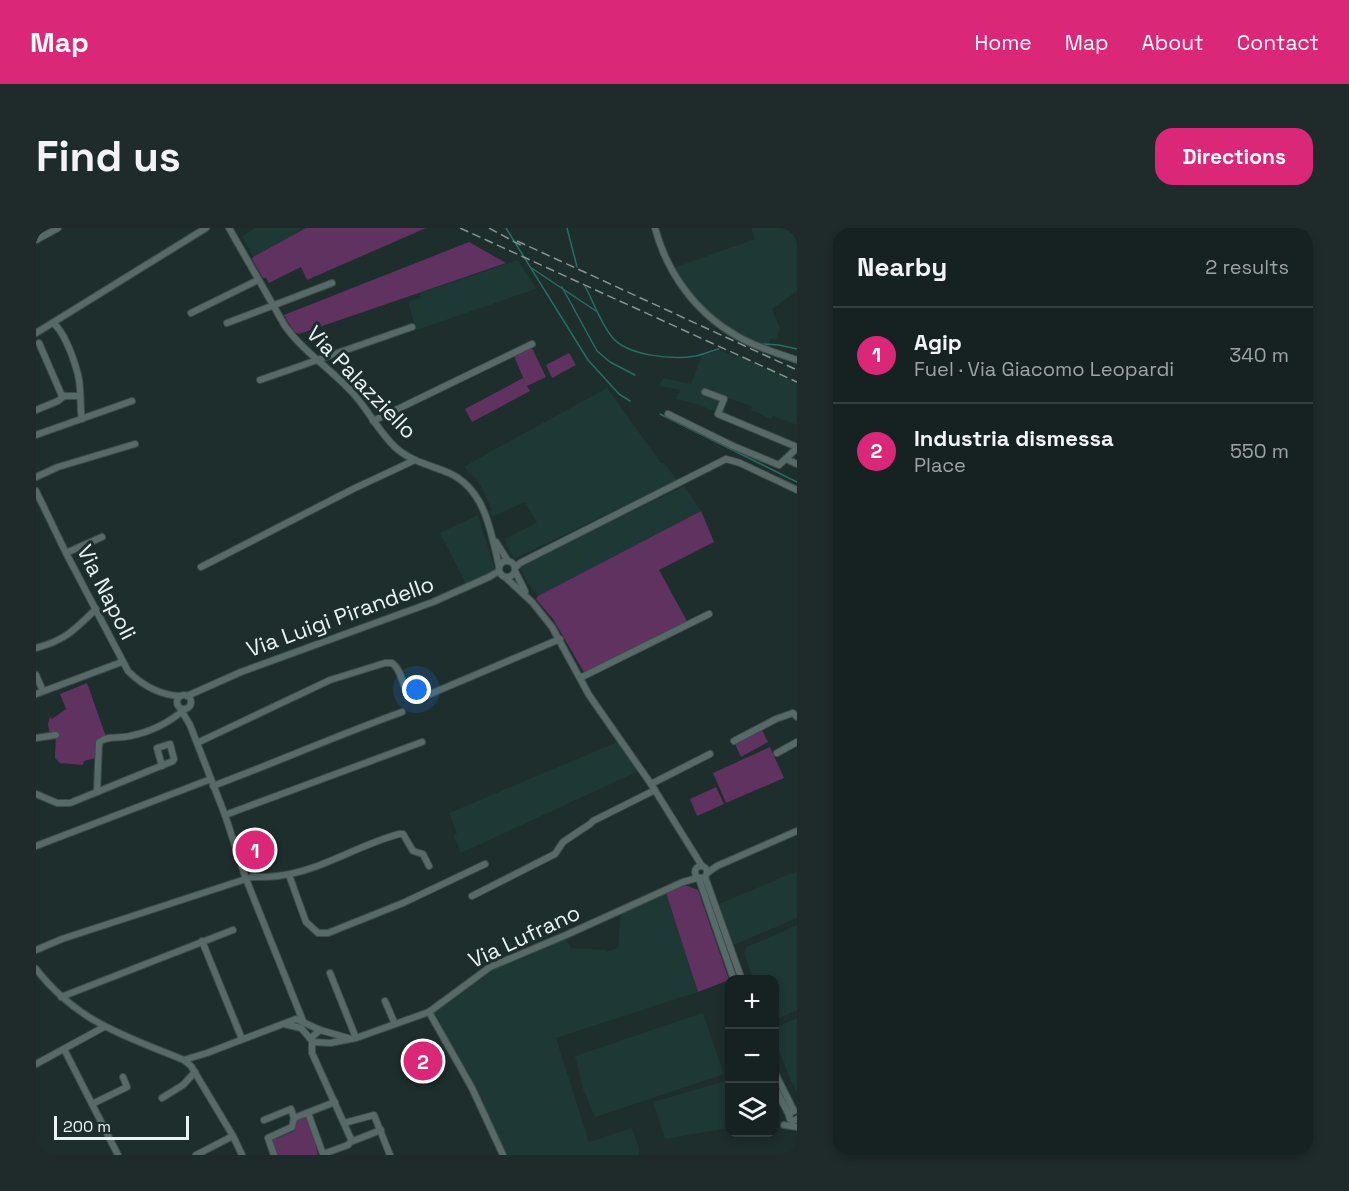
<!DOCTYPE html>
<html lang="en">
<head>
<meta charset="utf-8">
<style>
  body { margin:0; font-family:"Space Grotesk",sans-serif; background:#1f2a2a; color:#f1f3f6 }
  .controls { position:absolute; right:18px; bottom:18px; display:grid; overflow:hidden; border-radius:12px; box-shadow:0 3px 9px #0003 }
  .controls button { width:54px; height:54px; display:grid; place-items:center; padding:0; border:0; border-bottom:2px solid #353f3f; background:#162221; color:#f1f3f6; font:30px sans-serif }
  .scale { position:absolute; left:18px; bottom:15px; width:135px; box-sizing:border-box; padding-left:6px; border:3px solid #eaf5f3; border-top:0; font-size:16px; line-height:21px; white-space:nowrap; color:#eaf5f3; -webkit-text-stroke:4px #1e2e2c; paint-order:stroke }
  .you { position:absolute; left:381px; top:462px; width:21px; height:21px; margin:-15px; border:4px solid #fff; border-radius:50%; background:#1a73e8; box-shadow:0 0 0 9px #1a73e833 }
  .badge { display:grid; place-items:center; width:39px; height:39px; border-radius:50%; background:#db2777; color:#fff; font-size:20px; font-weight:700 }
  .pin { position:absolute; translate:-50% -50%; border:3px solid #fff; box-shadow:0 2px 6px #0006 }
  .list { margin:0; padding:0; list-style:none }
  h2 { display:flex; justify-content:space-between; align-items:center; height:78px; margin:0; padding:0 24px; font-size:26px }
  h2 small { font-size:20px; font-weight:400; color:#9ea4a5 }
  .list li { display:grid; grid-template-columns:39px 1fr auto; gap:18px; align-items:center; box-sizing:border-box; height:96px; padding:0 24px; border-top:2px solid #353f3f }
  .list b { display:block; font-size:22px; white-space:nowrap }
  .list p { margin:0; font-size:20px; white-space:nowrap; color:#9ea4a5 }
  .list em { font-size:20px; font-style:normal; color:#9ea4a5 }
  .icon { flex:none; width:33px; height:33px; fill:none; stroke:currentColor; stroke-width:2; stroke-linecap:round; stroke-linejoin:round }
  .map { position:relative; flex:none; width:761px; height:927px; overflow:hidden; border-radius:18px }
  header { display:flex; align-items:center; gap:36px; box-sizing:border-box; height:84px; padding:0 30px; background:#db2777; color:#fff }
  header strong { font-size:28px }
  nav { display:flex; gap:33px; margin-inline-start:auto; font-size:21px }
  .intro { display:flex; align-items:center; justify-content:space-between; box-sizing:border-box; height:144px; padding:0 36px }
  h1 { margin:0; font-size:42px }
  .button { padding:15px 27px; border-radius:18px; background:#db2777; color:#fff; font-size:21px; font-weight:700 }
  main { display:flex; gap:36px; padding:0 36px }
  aside { flex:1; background:#162221; border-radius:18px; box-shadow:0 3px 9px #0003 }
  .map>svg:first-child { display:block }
</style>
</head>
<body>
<header>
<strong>Map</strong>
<nav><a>Home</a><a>Map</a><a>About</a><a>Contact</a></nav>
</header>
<div class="intro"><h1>Find us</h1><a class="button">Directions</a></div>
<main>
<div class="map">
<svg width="761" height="927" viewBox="0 0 761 927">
  <rect width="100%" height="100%" fill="#1e2e2c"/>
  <!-- built -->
  <g fill="#1e3835">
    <path d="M219,0H270L217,29L206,8Z"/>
    <path d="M715,0H761V63L736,81L744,101L740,112L735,111L732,119L696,102L672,84L649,59L637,40L719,11Z"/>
    <path d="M482,32L500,61L380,102L372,74L384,70V65Z"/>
    <path d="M684,122L699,129L703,128L761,155V197L737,188L735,191L715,182L716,178L692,170L685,186L661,176L640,171L644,162L623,158L627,150L655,156L666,127Z"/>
    <path d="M571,160L625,235H628L641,252L478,331L468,311L501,295L489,274L456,289L453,283L456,282L443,254L428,239L461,220Z"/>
    <path d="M648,258L665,283L502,368L491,354L484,338Z"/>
    <path d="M442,287L459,342L430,356L404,305Z"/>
    <path d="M581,514L603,543L425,625L417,607L421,605L413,585Z"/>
    <path d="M761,643V690L698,717L683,676Z"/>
    <path d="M630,665L662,764L520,810L553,914L596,900L603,920V927H472L459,906L443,864L398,785L461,739L529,711L535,720L570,722V724L582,720L585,685Z"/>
    <path d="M761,697V782L739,792L738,752L717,751L708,724L711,719Z"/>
    <path d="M667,785L688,846L559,889L547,861L539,828Z"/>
    <path d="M761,790V864L754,851L738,810L741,799Z"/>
    <path d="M693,852V900L629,911L617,874Z"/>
  </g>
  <!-- green -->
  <g fill="#5f325f">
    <path d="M270,0H390L271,52L265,39L233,55L230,50H227L216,31L217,29Z"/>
    <path d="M433,14L470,35L263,106L258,104L248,87Z"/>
    <path d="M496,120L510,149L491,158L494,163L436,194L429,181L487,150L489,154L478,128Z"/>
    <path d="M533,125L540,137L516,150L510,137Z"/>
    <path d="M665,283L678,314L623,342L652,395L549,446L517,391L500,371L502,368Z"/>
    <path d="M51,455L70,509L63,529L48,533L47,537L24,535L19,530L20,507H14L12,496L14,489L16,491L30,481L24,466Z"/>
    <path d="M726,502L732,514L705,529L699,516Z"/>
    <path d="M734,519L748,550L690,575L677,545Z"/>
    <path d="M680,559L688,576L661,588L654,571Z"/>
    <path d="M649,657L662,662L693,752L662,764L630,665Z"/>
    <path d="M272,885L282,927H241L235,913L258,903V890Z"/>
  </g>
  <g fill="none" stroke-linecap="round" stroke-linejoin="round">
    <!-- stream -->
    <g stroke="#2a6c65" stroke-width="1.5">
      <path d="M470,0L552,132L583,166L594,173"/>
      <path d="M531,0L541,39"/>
      <path d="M494,39L560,83"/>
      <path d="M549,58C558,75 564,94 576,109C591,128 637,132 660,128C668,126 675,123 683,121"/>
      <path d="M526,59L561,123L574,134L599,147"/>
      <path d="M727,116L743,117L761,121"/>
      <path d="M624,186L761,254"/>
    </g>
    <defs>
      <g id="minor">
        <path d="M193,0L249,98C267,123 293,140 314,162C331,179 341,202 359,219C374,233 394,237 413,245C449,261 455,304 463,338"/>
        <path d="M619,0C631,45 660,85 701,108C719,119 741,125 761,132"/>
        <path d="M0,12L22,0"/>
        <path d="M155,85L222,52"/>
        <path d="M17,95C30,105 44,145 44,162C45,172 44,180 46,191"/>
        <path d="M191,95L296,55"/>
        <path d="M0,105L170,0"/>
        <path d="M3,115L26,168H44"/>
        <path d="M224,152L376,99"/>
        <path d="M669,164L688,171L682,186L761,219"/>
        <path d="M0,182L22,173L28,168"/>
        <path d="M632,186L697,218L743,237L761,220"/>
        <path d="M337,193L496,116"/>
        <path d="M0,207L96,173"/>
        <path d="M750,231L761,236"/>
        <path d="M0,249L22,239L99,216"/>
        <path d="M0,263L30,325L92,443C106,457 124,467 144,468"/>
        <path d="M460,314L472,333"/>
        <path d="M30,325L66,309"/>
        <circle cx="471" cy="341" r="8"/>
        <path d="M165,339L317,261L379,232"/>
        <path d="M479,340L484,335L690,231L704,235L761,262"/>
        <path d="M479,343L489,363"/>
        <path d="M469,349L496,374L516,399L553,467L615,556L666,638"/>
        <path d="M0,420C30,412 38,402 60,381"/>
        <path d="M0,447L7,463"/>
        <path d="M544,450L673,386"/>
        <path d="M0,466L86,434"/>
        <circle cx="148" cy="474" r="7"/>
        <path d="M151,468L205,444L397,374L453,349L463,343"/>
        <path d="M144,480L154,497L189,587L210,651L267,793"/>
        <path d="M0,510L20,507"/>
        <path d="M698,513L740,491L757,485L761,489"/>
        <path d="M161,515L294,452L349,435H356C368,443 366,467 380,472L524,411"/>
        <path d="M741,525L761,514"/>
        <path d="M615,556L674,526"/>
        <path d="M177,558C241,534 302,507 366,484"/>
        <path d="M61,564L63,514C72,507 83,511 94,508C114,504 134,494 149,481"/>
        <path d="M0,566L21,575H34L137,533L138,531L134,516L121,520L126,538"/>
        <path d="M189,587L386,514"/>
        <path d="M0,618L175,551"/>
        <circle cx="665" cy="644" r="6"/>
        <path d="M671,645L681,638L761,603"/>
        <path d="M253,647L270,694L282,705H292L367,675L449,636"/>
        <path d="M669,649L706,752"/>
        <path d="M663,651L698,752"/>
        <path d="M436,668L519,626L527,614L554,596L557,593L619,562"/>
        <path d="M166,713L206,811"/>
        <path d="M0,722L26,711L216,649C277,651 309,621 363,606H367L377,623L387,626L393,638"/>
        <path d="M0,741C41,794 89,808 148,832L155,838L197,908L206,927"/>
        <path d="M294,745L320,810"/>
        <path d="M25,769L197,702"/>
        <path d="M349,773L359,796"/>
        <path d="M393,784L436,860L467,927"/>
        <path d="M248,796L265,800L277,814L294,815L320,810L393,784L454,739L530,707L647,654L661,650"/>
        <path d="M284,802L276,809V825L315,911L317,913L345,902"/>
        <path d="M28,821L82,927"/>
        <path d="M148,832L171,825L260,791L284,802L312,810"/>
        <path d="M0,836L68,799"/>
        <path d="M738,843L758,883"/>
        <path d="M738,858L753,887"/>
        <path d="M126,870L147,857L159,844"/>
        <path d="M56,876L91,859L87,849"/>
        <path d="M755,884L753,888L754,891L757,893L761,891"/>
        <path d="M272,885L287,926L312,917L316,912"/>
        <path d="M228,892L255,881L258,890L299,874"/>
        <path d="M308,895L338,887L354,927"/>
        <path d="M748,897L761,899"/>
        <path d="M160,927L197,908"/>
        <path d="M238,927L232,910L256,899L258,890"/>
      </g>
    </defs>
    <!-- minor casing -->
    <use href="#minor" stroke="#3d4c4a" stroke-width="8"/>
    <!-- minor -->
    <use href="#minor" stroke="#586a68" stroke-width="6"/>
    <!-- rail -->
    <g stroke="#879593" stroke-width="1.5" stroke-dasharray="9 4.5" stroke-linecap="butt">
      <path d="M424,0L761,154"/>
      <path d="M453,0L488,19"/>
      <path d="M481,13L761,142"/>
    </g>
  </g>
  <g text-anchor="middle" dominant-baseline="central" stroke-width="6" stroke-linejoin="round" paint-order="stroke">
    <!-- street labels -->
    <g font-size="22" fill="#eaf5f3" stroke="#1e2e2c">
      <text transform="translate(326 154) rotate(46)">Via Palazziello</text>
      <text transform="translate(71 364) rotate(63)">Via Napoli</text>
      <text transform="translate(304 388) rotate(-20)">Via Luigi Pirandello</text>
      <text transform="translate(488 708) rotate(-25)">Via Lufrano</text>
    </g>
  </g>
</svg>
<div class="controls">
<button>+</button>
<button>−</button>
<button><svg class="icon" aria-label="layers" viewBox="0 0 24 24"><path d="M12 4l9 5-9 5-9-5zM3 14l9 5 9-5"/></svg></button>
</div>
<div class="scale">200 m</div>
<div class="you"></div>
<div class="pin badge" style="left:219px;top:622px">1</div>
<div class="pin badge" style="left:387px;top:833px">2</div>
</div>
<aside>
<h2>Nearby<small>2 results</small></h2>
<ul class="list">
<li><span class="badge">1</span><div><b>Agip</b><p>Fuel · Via Giacomo Leopardi</p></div><em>340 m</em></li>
<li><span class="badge">2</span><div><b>Industria dismessa</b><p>Place</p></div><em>550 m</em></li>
</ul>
</aside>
</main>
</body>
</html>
